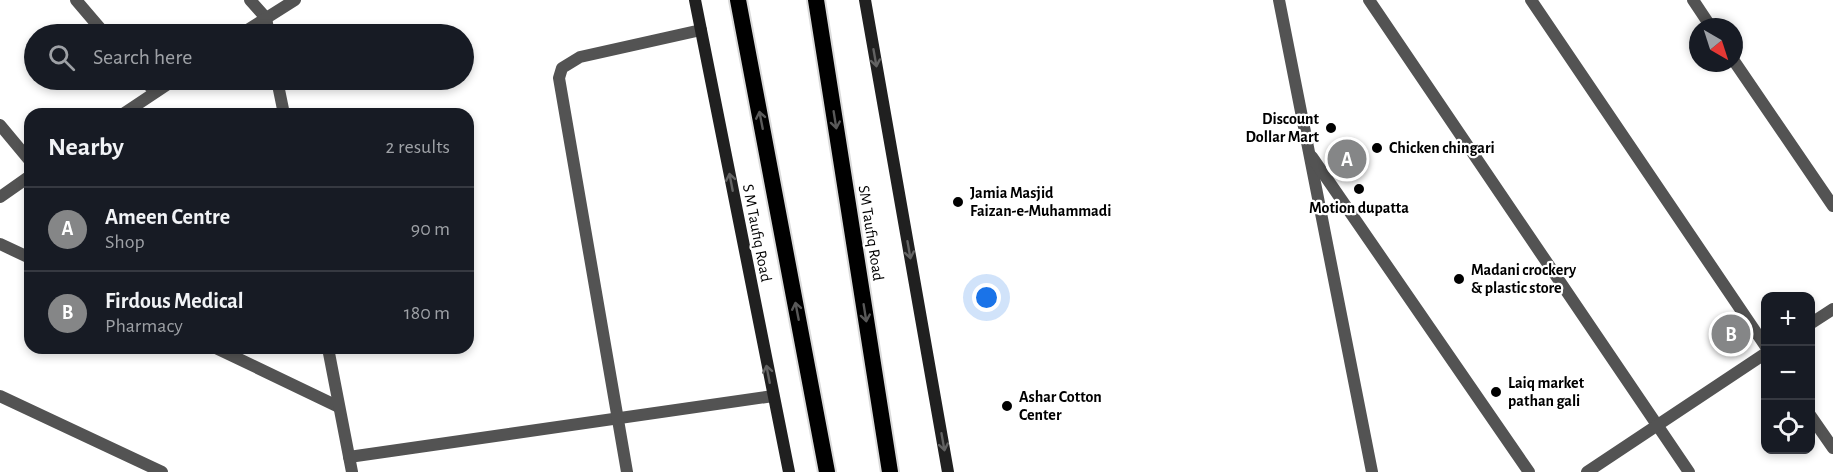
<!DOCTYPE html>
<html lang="en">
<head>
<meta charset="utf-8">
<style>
  body { margin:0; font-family:"Alegreya Sans",sans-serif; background:#20242c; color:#f1f3f6 }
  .controls { position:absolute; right:18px; bottom:18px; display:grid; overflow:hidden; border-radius:12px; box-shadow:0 3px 9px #0003 }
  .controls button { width:54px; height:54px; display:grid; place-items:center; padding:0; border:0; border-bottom:2px solid #363941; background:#171b24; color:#f1f3f6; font:30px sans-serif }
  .compass { position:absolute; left:1689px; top:18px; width:54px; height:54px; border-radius:50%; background:#171b24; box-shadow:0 3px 9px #0003; rotate:141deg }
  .you { position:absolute; left:987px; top:298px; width:21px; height:21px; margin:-15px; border:4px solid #fff; border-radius:50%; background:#1a73e8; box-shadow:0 0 0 9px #1a73e833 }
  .badge { display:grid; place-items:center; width:39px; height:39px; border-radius:50%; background:#858687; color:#fff; font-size:20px; font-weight:700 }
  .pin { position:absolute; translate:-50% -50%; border:3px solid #fff; box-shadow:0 2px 6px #0006 }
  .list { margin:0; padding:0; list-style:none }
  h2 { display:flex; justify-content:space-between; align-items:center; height:78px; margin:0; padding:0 24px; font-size:26px }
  h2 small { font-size:20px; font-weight:400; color:#9ea1a6 }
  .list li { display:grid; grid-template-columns:39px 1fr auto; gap:18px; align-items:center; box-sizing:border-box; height:84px; padding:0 24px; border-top:2px solid #363941 }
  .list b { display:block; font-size:22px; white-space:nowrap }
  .list p { margin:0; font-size:20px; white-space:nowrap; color:#9ea1a6 }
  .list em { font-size:20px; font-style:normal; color:#9ea1a6 }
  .icon { flex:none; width:33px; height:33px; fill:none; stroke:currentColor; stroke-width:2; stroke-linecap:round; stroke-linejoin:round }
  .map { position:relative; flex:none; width:1833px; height:472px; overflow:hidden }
  .search { position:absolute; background:#171b24; box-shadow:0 3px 9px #0003; left:24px; top:24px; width:450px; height:66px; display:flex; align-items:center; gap:15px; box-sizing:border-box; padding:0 21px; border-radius:33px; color:#9ea1a6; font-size:22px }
  .panel { position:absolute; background:#171b24; box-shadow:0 3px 9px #0003; left:24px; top:108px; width:450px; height:246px; border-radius:18px }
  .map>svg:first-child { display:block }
</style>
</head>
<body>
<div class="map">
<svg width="1833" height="472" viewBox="0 0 1833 472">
  <rect width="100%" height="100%" fill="#fff"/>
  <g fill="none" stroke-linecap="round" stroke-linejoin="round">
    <defs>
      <g id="trunk">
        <path d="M738,0L827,472"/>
        <path d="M816,0L890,472"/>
      </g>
    </defs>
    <!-- trunk casing -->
    <use href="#trunk" stroke="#dbdbdb" stroke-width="20"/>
    <!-- minor -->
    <g stroke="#535353" stroke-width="12">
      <path d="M76,0L105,34"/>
      <path d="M250,0L266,18L269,34"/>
      <path d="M1279,0L1372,472"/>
      <path d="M1369,0L1689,472"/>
      <path d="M1531,0L1766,347"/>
      <path d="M1693,0L1711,27"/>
      <path d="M1734,61L1833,206"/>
      <path d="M144,80L155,92"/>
      <path d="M277,80L284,114"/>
      <path d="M0,125L30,161"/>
      <path d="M1312,157L1529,472"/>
      <path d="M0,244L30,258"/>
      <path d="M216,348L339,407"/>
      <path d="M328,348L352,472"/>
      <path d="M0,396L162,472"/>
      <path d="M1810,415L1833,448"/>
      <path d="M349,457L773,396"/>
      <path d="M627,472L559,78L562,68L580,57L701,30"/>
    </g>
    <!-- tertiary -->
    <g stroke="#535353" stroke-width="12">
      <path d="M241,34L295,0"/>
      <path d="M123,114L174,80"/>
      <path d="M0,197L30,176"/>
      <path d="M1810,324L1833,309"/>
      <path d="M1587,472L1766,353"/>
    </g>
    <!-- secondary -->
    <g stroke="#202020" stroke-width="12">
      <path d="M695,0L789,472"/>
      <path d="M865,0L948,472"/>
    </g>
    <!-- trunk -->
    <use href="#trunk" stroke="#000" stroke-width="16"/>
  </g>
  <!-- one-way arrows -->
  <defs><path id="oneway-shaft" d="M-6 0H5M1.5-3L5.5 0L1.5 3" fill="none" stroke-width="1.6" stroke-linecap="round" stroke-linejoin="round" transform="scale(1.5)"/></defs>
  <g stroke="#636363">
    <use href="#oneway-shaft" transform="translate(875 58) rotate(80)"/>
    <use href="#oneway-shaft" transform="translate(731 182) rotate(-101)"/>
    <use href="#oneway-shaft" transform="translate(909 250) rotate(80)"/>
    <use href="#oneway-shaft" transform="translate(768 374) rotate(-101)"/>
    <use href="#oneway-shaft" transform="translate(943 442) rotate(80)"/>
  </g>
  <g stroke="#595959">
    <use href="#oneway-shaft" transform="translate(761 120) rotate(-101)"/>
    <use href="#oneway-shaft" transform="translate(835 120) rotate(81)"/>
    <use href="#oneway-shaft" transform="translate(797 311) rotate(-101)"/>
    <use href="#oneway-shaft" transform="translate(865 313) rotate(81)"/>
  </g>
  <!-- markers -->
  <g fill="#000" stroke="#fff" stroke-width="2">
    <circle cx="1331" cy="128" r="6"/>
    <circle cx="1377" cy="148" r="6"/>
    <circle cx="1359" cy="189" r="6"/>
    <circle cx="958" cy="202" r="6"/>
    <circle cx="1459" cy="279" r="6"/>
    <circle cx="1496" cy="392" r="6"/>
    <circle cx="1007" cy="406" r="6"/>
  </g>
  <g text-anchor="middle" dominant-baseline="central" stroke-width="4.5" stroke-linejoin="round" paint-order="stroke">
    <!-- poi labels -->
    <g font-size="16" font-weight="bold" fill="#000" stroke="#fff" text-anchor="start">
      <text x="1319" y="119" text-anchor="end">Discount<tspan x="1319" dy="18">Dollar Mart</tspan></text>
      <text x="1389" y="148">Chicken chingari</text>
      <text x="970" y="193">Jamia Masjid<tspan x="970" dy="18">Faizan-e-Muhammadi</tspan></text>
      <text x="1359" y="208" text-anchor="middle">Motion dupatta</text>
      <text x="1471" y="270">Madani crockery<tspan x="1471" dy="18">&amp; plastic store</tspan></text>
      <text x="1508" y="383">Laiq market<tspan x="1508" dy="18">pathan gali</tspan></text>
      <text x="1019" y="397">Ashar Cotton<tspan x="1019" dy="18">Center</tspan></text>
    </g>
    <!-- street labels -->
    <g font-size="16" fill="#000" stroke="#fff">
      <text transform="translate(757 233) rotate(79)">S M Taufiq Road</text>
      <text transform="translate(871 233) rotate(81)">SM Taufiq Road</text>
    </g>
  </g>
</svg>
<div class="controls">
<button>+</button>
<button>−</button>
<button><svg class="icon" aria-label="locate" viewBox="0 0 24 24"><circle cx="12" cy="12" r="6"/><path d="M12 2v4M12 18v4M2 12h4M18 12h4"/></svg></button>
</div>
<svg class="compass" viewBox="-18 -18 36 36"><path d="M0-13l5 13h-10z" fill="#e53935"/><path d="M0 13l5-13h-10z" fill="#9ea1a6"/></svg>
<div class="you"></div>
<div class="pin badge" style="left:1347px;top:159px">A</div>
<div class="pin badge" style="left:1731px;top:334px">B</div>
<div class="search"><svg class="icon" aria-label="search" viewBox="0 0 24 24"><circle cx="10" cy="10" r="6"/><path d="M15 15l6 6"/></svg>Search here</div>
<section class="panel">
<h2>Nearby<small>2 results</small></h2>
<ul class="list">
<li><span class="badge">A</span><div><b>Ameen Centre</b><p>Shop</p></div><em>90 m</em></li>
<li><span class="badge">B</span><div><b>Firdous Medical</b><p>Pharmacy</p></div><em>180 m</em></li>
</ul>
</section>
</div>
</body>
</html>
